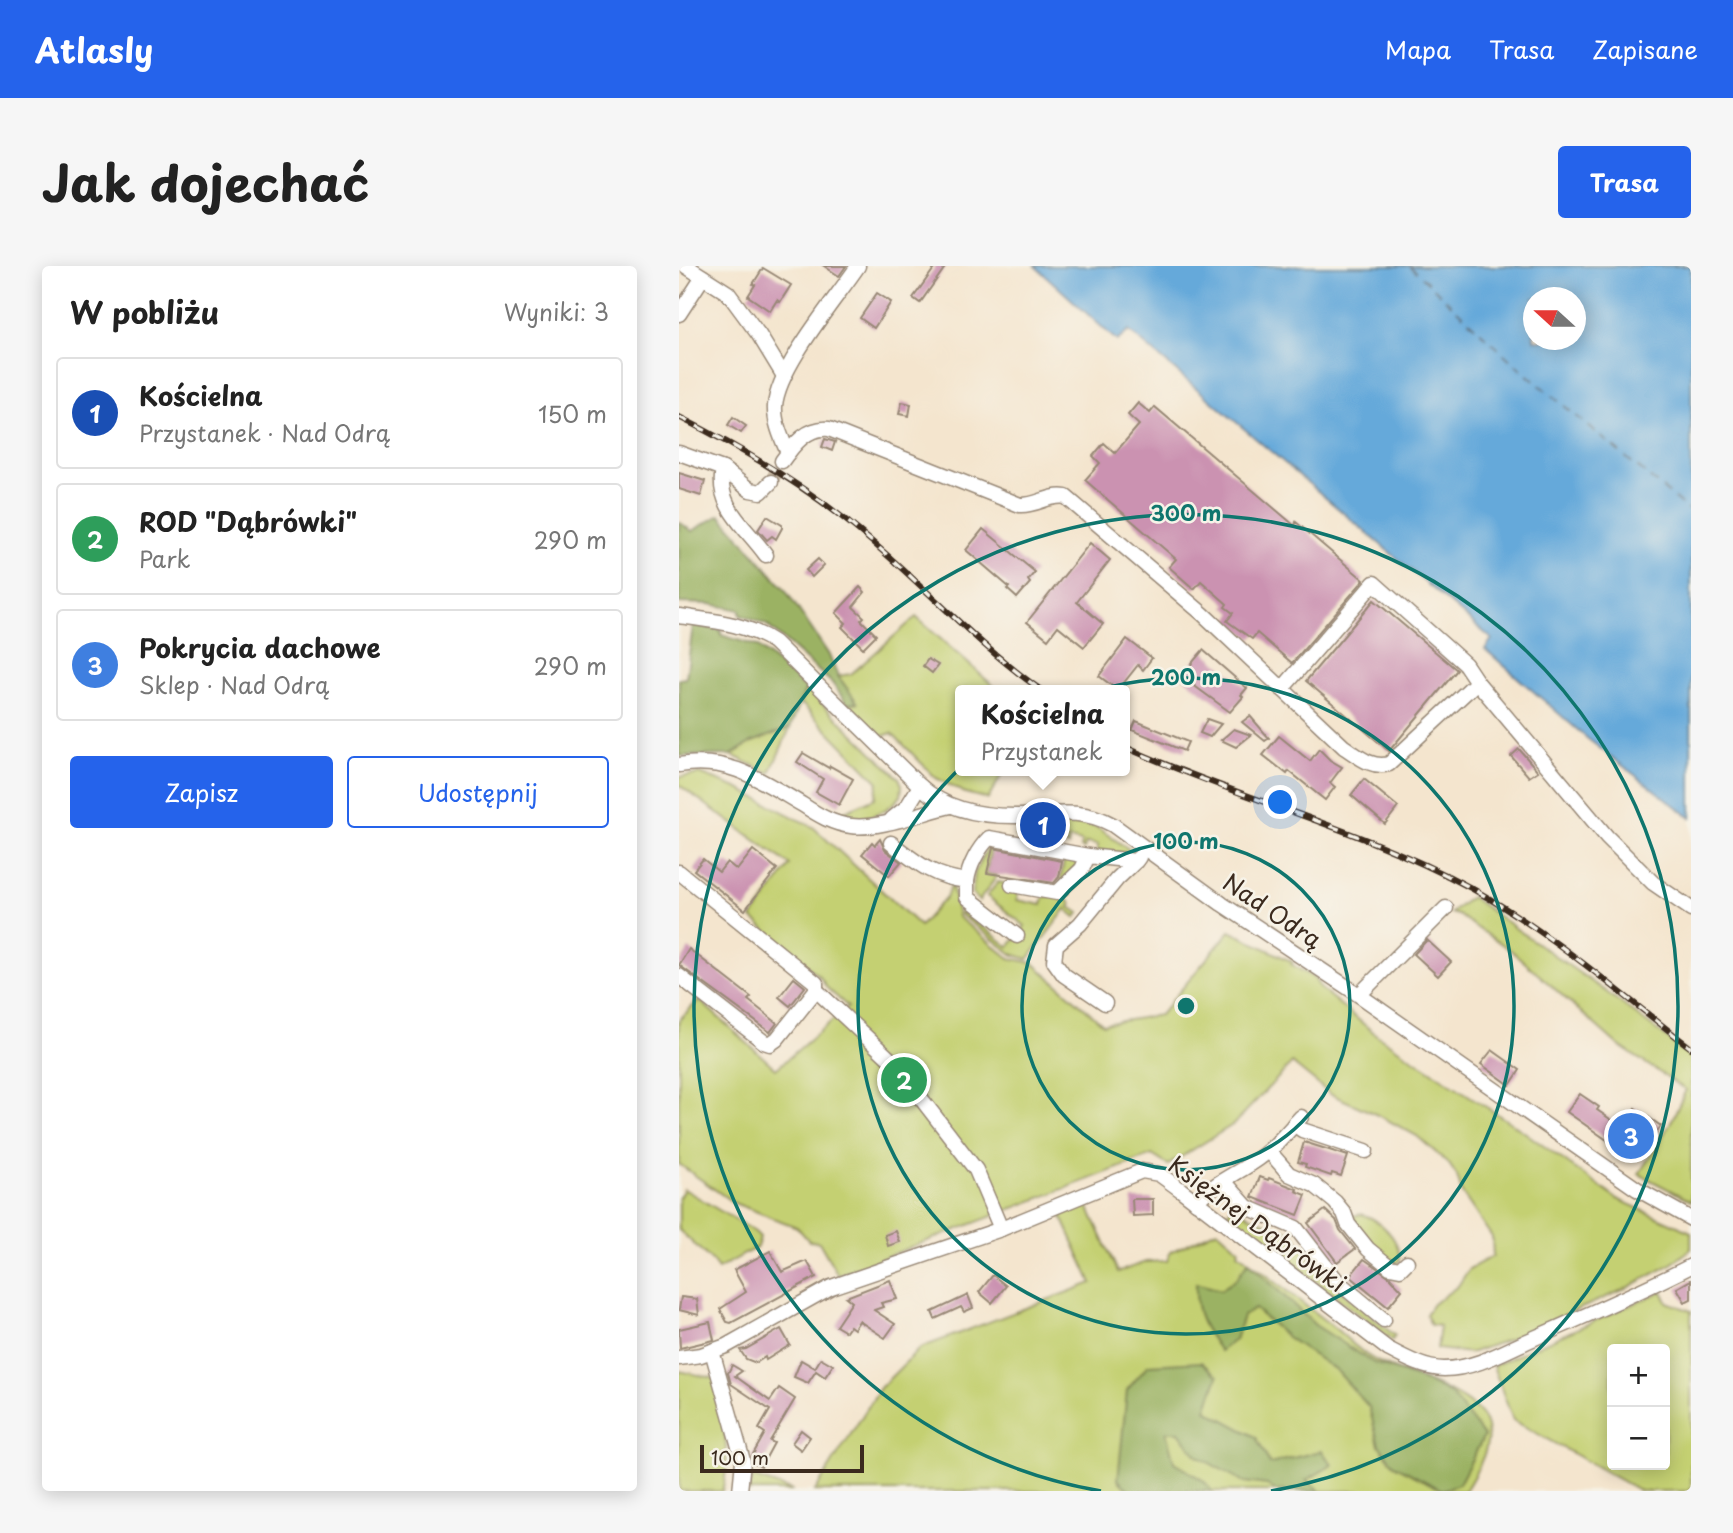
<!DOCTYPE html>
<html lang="pl">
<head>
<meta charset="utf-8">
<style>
  body { margin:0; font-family:"Playpen Sans",sans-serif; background:#f6f6f6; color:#222 }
  .controls { position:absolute; right:21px; bottom:21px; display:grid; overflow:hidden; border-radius:7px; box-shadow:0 4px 18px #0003 }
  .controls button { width:63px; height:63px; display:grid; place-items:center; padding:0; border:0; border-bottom:2px solid #e0e0e0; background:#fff; color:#222; font:35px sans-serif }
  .compass { position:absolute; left:844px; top:21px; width:63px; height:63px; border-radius:50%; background:#fff; box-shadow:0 4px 18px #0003; rotate:291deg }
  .scale { position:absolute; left:21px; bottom:18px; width:164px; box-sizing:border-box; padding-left:7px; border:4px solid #3b2a1e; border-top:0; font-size:19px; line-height:24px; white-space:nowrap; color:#3b2a1e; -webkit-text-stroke:5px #f7f3e8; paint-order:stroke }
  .you { position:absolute; left:602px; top:537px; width:24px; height:24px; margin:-18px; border:5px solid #fff; border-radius:50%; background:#1a73e8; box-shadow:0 0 0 10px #1a73e833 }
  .badge { display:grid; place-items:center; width:46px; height:46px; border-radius:50%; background:#2563eb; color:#fff; font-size:23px; font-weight:700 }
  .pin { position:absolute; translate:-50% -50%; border:4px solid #fff; box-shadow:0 2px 7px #0006 }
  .popup { position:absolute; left:276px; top:419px; width:175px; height:91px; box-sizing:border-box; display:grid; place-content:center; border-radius:7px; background:#fff; filter:drop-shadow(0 2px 5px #0005); font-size:23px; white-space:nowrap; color:#767676 }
  .popup b { font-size:26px; color:#222 }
  .popup::after { content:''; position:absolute; left:50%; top:100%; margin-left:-14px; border:14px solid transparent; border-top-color:#fff }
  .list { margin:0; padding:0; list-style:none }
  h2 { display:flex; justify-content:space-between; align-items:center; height:91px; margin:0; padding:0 28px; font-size:30px }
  h2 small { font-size:23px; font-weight:400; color:#767676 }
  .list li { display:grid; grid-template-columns:46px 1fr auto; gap:21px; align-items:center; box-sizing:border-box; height:112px; margin:0 14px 14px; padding:0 14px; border:2px solid #e0e0e0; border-radius:7px }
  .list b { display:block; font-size:26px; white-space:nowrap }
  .list p { margin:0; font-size:23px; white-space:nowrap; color:#767676 }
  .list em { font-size:23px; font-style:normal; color:#767676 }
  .actions { display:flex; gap:14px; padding:21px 28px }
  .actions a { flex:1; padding:16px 0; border:2px solid #2563eb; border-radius:7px; text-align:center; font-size:24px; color:#2563eb }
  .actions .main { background:#2563eb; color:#fff }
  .map { position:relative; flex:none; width:1012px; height:1225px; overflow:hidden; border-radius:7px }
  header { display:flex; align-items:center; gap:42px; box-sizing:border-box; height:98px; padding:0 35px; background:#2563eb; color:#fff }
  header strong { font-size:33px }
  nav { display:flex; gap:38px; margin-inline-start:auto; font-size:24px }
  .intro { display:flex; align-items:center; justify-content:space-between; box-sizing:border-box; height:168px; padding:0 42px }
  h1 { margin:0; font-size:49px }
  .button { padding:18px 32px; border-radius:7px; background:#2563eb; color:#fff; font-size:24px; font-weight:700 }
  main { display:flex; gap:42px; padding:0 42px }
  aside { flex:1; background:#fff; border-radius:7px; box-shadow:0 4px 18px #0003 }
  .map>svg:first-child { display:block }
</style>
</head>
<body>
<header>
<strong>Atlasly</strong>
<nav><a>Mapa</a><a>Trasa</a><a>Zapisane</a></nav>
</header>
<div class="intro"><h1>Jak dojechać</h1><a class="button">Trasa</a></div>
<main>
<aside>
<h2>W pobliżu<small>Wyniki: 3</small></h2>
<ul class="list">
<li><span class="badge" style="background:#1a4fb4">1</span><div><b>Kościelna</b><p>Przystanek · Nad Odrą</p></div><em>150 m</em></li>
<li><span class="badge" style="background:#2e9e5b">2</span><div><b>ROD &quot;Dąbrówki&quot;</b><p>Park</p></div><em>290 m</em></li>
<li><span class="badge" style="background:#3f7fe0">3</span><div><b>Pokrycia dachowe</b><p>Sklep · Nad Odrą</p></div><em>290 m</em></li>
</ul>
<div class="actions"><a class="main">Zapisz</a><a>Udostępnij</a></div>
</aside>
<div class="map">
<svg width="1012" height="1225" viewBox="0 0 1012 1225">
  <rect width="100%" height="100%" fill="#f7f3e8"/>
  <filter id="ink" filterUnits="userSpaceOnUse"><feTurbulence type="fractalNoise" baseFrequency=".0143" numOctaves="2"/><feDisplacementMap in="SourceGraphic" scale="14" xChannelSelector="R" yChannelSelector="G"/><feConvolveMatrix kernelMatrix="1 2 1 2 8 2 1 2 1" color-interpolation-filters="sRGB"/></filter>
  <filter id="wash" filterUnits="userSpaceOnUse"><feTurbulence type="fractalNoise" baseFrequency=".00686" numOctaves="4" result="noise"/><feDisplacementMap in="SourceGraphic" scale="28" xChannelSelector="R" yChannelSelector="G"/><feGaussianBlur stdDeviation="1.57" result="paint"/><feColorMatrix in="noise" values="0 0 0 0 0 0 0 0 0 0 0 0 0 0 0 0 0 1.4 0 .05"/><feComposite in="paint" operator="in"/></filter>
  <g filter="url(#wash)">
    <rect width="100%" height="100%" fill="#f4e5ce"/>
    <!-- green -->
    <g fill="#c4d072" stroke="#807d48" stroke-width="2" fill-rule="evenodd">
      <path d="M237,351L319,424H282V505H325L309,533L286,527L257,512L213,467L204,470L168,438L178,437L159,410L172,408Z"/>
      <path d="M127,422L220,512L223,519L222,530C208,547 181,559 159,548L196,532L199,516L121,436Z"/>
      <path d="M111,462L91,507L52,489L73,476Z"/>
      <path d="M21,508L58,522L134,561L241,660L267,631L273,618L279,651L330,692L354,697L424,758L481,749L551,665L614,696L612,698L635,712L642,723L699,770L844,865L938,933L1012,966V983L991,999L946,1023L831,1073L791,1087L758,1083L761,1060L752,1059L747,1048L754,1038L779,1020L790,1003L814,990L813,971L783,927L778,910L770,898L738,870L703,851L651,828L613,797L555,858L489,899L473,889L159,1009L140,976L130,975L118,961L55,937L0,898V754L20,734L97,803L169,741L148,722L141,711L73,652L111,599L0,519V511Z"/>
      <path d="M394,557L417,561L457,588L418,586L419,579L407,577L405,583L402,582L403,576L390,573L389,580L386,579L387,573L374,571L373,576H370V570L357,567L353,574V567L347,566L345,572L337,571L338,566H343V563H339L342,560Z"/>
      <path d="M310,578L330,580L329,584L312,581L307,608L318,610L300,635L293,628L296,606Z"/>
      <path d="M343,583L397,594L399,598L380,622L385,595L342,587Z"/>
      <path d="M319,616L329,618L339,626L338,634L363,639L365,631L383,628L393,638L391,641L400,647L397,651L387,643L349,693L333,688L281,648L288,638L285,646L330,681L346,660L308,630Z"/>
      <path d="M792,631L926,725L1012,790V935L960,908L991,858L1007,824L939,779L833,685L779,649L772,647Z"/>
      <path d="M5,923L76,966L81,971L78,981L39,1003L33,995L0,964V931Z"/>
      <path d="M407,936L439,1006L467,996L488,995L491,986L538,964L560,983L559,987C592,1012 624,1038 657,1063C670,1074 684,1089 700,1096C727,1109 794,1127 806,1155C816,1176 797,1207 786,1225H136L201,1122L241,1082L413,1017L381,947Z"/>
      <path d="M554,940L579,954L614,967L636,1000L659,1023L716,1070L713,1074L548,947Z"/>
      <path d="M682,948C701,953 721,973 721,994L717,998L693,980L674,955V950Z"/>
      <path d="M983,1025L988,1036L1012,1045V1225H961L834,1154L814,1100ZM933,1083H986V1199H933Z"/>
      <path d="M0,1105L35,1112C42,1148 54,1189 43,1225H0Z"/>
      <path d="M74,1211L114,1225H69Z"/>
    </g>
    <!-- forest -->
    <g fill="#9bb264" stroke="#6b6e41" stroke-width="2">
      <path d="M41,249L105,322L150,389L159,410L178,436L168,438L153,417L88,359L61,349V344L31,338L0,337V256L13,265Z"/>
      <path d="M14,359L42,364V369L78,380L127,422L111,462L73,476L52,489L0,490V413L7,412Z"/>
      <path d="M569,996L636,1059L695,1097L747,1115L772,1128L805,1170L780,1218L763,1224L715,1199L700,1179L690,1141L658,1105L608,1071L576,1043L564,1050L556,1074L541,1085C523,1060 516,1049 517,1017L542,1024L558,1012Z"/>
      <path d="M522,1096L539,1110L527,1144L577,1171L591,1198L643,1185L653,1199L628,1214L641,1225H597L588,1219L565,1216L518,1190L500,1166H487L495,1196L525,1215L533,1225H451L439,1214L448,1124L469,1099Z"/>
    </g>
    <!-- water -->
    <path fill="#65a9da" stroke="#506a7c" stroke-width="2" fill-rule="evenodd" d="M356,0H1012V552L909,473L806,383L813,373L450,65L438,75ZM855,32H897V74H855Z"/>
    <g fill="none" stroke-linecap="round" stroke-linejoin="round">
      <!-- ferry -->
      <path stroke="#4a5660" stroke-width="2" stroke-dasharray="9 7" stroke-linecap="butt" d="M731,0L840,102L1012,246"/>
    </g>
    <g id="blocks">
      <!-- building -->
      <g fill="#cb92b1">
        <path d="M145,0H167L160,10Z"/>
        <path d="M257,0H267L241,37L234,32Z"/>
        <path d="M84,2L112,19L101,36L98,34L91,45L69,30L76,19L74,18Z"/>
        <path d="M198,27L212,36L195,62L181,52Z"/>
        <path d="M223,136L232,138L230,150L220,148Z"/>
        <path d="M459,137L471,147L476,141L616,260L617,256L685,314L613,397L578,367L573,373L548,355L554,347L546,341L548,338L522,315L515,323L490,301L497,293L406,214L421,197L414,190L425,177L436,187L460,159L449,149Z"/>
        <path d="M54,151L67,160L62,167L49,159Z"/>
        <path d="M146,173L156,176L153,185L143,181Z"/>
        <path d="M0,207L26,215L22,230L0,223Z"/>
        <path d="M88,250L103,259V262L97,273L93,270L88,274L79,264Z"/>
        <path d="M304,263L356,306L349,314L351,317L338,332L328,323L330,321L287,284Z"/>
        <path d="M411,277L431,294L398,336L424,358L405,381L379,360L369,373L348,356Z"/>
        <path d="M139,293L145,299L133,311L127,304Z"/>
        <path d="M181,321L186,326L174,341L185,351L182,354L197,369L184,382L163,361L167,357L157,347Z"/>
        <path d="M695,334L778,404L710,485L627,415Z"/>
        <path d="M448,373L473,392L464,404L459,399L439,424L420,410Z"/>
        <path d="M524,384L568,422L562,429L564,431L551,446L502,410Z"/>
        <path d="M249,393L259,399L253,407L244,400Z"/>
        <path d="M571,450L590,472L586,475L563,456Z"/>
        <path d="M528,453L542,458L531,471L521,467Z"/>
        <path d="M457,455L509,476L505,485L453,464Z"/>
        <path d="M555,463L572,469L557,481L542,474Z"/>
        <path d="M600,470L631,495L640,483L651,494L663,501L651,517L656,521L646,534L610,505L608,508L584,489Z"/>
        <path d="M840,483L859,505L850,511L832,490Z"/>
        <path d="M124,487L150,502L151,500L174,513L160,539L137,526L144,513L118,496Z"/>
        <path d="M685,513L719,541L706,558L672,529Z"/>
        <path d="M201,573L206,584L222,596L210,610L183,588L193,576L196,579Z"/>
        <path d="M314,582L383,595L380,611L375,617L308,607Z"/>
        <path d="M74,584L98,603L66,644L15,604L24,593L40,606L48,596L58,604Z"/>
        <path d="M748,674L772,696L759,710L735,688Z"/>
        <path d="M10,683L72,731L69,734L98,757L91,766L0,699Z"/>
        <path d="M115,712L126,721L111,740L100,731Z"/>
        <path d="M813,784L841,804L831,819L802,798Z"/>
        <path d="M901,828L920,841L918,844L943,861L956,842L982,860L973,874L963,867L948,888L888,846Z"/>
        <path d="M625,876L669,890L662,910L653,907L652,910L626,901L627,898L619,896Z"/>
        <path d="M581,911L589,914L590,912L618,923L617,925L627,929L619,949L573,931Z"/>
        <path d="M453,933H474V949L454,950Z"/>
        <path d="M646,944L657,954L661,964L676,983L658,996L629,957Z"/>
        <path d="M217,965L221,976L209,980L206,969Z"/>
        <path d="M91,985L103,1006L128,995L137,1011L52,1057L48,1056L41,1043L67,1026L55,1004Z"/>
        <path d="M685,993L711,1011L723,1024L709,1041L671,1010Z"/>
        <path d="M314,1009L327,1020L313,1037L300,1026Z"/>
        <path d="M211,1014L218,1033L202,1037L204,1041L195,1044L216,1058L206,1072L180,1055L175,1063L171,1060L167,1066L157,1060L173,1036L167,1031Z"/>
        <path d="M1012,1014V1033L1006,1036L998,1022Z"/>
        <path d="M289,1029L294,1042L285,1046L282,1041L256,1053L253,1046Z"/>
        <path d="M2,1031L18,1033L20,1049L0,1044Z"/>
        <path d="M31,1056L35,1074L1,1082L0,1063Z"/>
        <path d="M102,1063L111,1079L87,1094L86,1091L77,1097L67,1093L61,1084L67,1083Z"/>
        <path d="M142,1092L154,1099L146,1111L137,1105L129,1117L115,1111L122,1094L136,1102Z"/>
        <path d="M53,1099L63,1105L56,1110L91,1135L100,1122L116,1133L91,1175L95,1177L82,1201L74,1197L73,1190L86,1167L80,1163L91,1144L52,1118L49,1107Z"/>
        <path d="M122,1164L131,1171L122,1184L113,1177Z"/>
      </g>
    </g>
  </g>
  <g filter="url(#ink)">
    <use href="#blocks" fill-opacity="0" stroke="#988876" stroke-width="2"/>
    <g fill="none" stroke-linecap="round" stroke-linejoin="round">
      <!-- minor-tunnel -->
      <path stroke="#cfc0ab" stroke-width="14" stroke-dasharray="14 7" stroke-linecap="butt" d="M92,216L103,195"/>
      <defs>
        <g id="minor">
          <path d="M7,0L49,27L80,69L105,110"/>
          <path d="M0,48L24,11"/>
          <path d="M0,187L44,203L71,224L82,226L92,216"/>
          <path d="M109,187C103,173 95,156 96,140C99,101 156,34 179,0"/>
          <path d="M103,195C115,178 128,161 150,163L341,239C358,240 370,228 387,231L524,348L665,481C679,490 693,503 710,498L798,416L928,571L974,617L1012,643"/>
          <path d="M44,203C36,240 67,261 87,289"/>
          <path d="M0,350C34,355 66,357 95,376L241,520C268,545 308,551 343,550C376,548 404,542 434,559L543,638L680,729L958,923L1012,953"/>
          <path d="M603,423L695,317L786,398L798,416"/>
          <path d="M0,499C50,490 83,515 124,539C139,549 154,558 172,560C198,564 245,546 272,540"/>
          <path d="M213,553L228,541L241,520"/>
          <path d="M212,577C238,597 254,611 288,615C290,600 299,583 310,572L409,590"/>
          <path d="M0,606L137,717V724L98,773L91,778L85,776L0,710"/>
          <path d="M288,615V631L338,670"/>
          <path d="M333,619L378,627L403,603L409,590L457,595L460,591"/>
          <path d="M137,724L213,795L268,866L297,904L322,963"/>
          <path d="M680,729L767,642"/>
          <path d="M426,737L385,709L375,695L377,679L401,658L438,613L457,595"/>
          <path d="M615,858L623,864L687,885"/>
          <path d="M590,885L610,908L635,919L656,936L665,947L669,958L689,983L711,1001L721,1003L728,996"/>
          <path d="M546,916L568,941L617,962L659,1016L705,1054"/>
          <path d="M517,936C534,917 558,908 579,893C596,882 608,866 622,851"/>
          <path d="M33,1085L64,1195L61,1225"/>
          <path d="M0,1092L22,1089L47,1080L152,1021L322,963L463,905L480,908L502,924L709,1083C726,1092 746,1103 765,1103C795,1103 824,1086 851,1074C906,1050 959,1027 1012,1000"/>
        </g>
      </defs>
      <!-- minor casing -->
      <use href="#minor" stroke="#988876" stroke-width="17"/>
      <!-- minor -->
      <use href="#minor" stroke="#fff" stroke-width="14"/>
      <defs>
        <g id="rail">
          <path d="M0,151C66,184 129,221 185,269C245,319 298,379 362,424"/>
          <path d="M446,481C559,532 683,563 792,622C871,666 941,727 1012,782"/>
        </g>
      </defs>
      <!-- rail casing -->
      <use href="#rail" stroke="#3b2a1e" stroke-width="6"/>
      <!-- rail -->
      <use href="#rail" stroke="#f7f3e8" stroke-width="3.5" stroke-dasharray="10" stroke-linecap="butt"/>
    </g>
  </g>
  <!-- distance rings -->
  <g fill="none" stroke="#0f766e" stroke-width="3.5">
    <circle cx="507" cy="740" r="164"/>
    <circle cx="507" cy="740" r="328"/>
    <path d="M422 1225A492 492 0 1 1 592 1225"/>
  </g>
  <g text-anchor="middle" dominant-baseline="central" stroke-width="5" stroke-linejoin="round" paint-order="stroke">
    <!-- street labels -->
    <g font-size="24" fill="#3b2a1e" stroke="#f7f3e8">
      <text transform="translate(594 644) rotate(34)">Nad Odrą</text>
      <text transform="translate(579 957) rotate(36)">Księżnej Dąbrówki</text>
    </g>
  </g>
  <circle cx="507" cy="740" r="10" fill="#0f766e" stroke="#f7f3e8" stroke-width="3.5"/>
  <g font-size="21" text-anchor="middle" font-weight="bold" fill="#0f766e" stroke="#f7f3e8" stroke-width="5" stroke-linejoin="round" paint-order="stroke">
    <text x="507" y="255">300 m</text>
    <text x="507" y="419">200 m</text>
    <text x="507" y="583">100 m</text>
  </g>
</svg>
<div class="controls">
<button>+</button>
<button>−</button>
</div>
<svg class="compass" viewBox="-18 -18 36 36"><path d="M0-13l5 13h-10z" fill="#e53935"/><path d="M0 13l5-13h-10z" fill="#767676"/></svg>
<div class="scale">100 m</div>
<div class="you"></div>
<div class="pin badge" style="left:364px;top:559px;background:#1a4fb4">1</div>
<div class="popup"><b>Kościelna</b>Przystanek</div>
<div class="pin badge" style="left:225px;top:814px;background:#2e9e5b">2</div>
<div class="pin badge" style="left:952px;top:870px;background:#3f7fe0">3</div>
</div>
</main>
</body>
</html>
